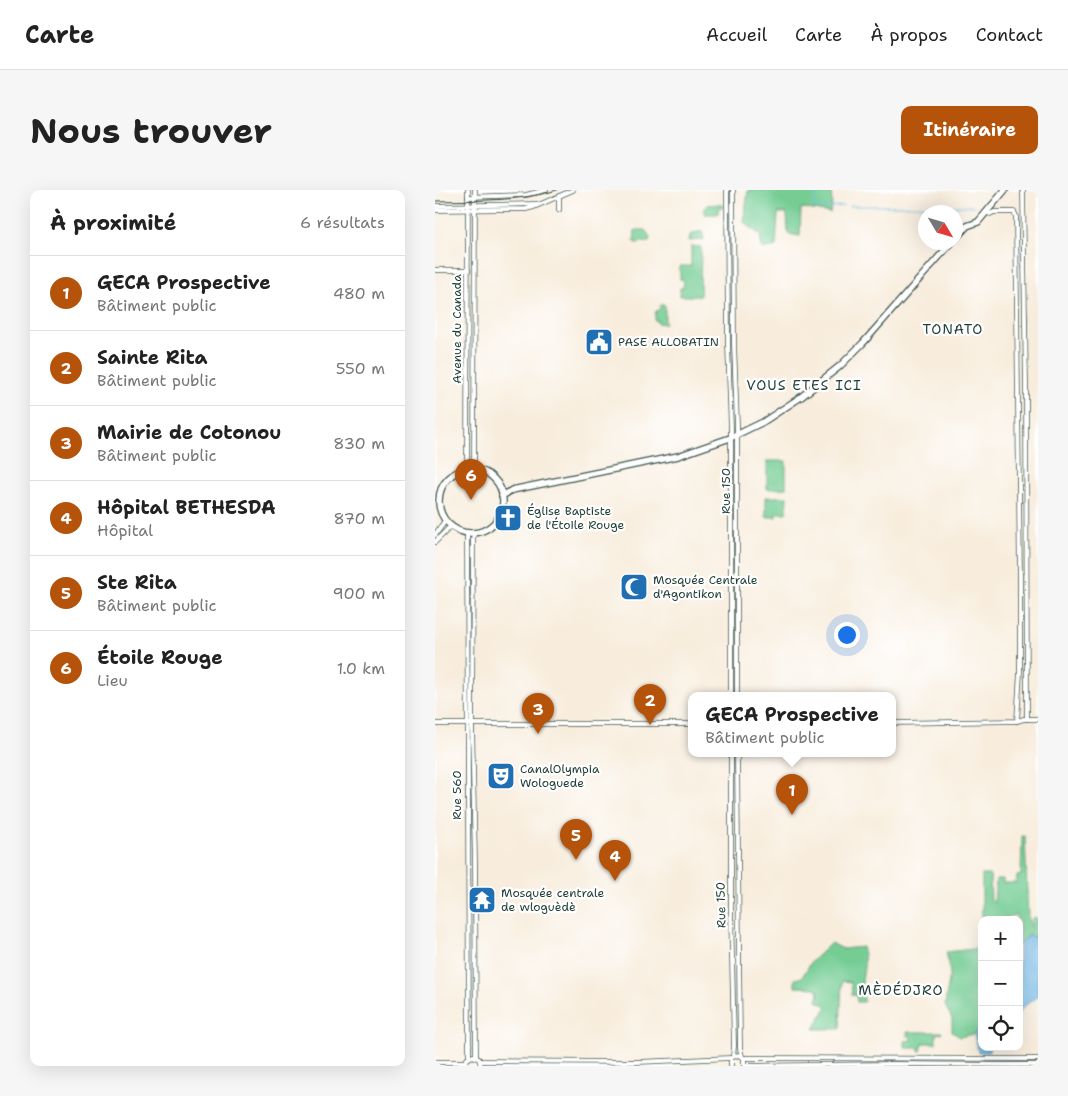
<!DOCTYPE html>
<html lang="fr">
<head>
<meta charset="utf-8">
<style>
  body { margin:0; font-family:"Shantell Sans",sans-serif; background:#f6f6f6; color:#222 }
  .controls { position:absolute; right:15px; bottom:15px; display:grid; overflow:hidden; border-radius:10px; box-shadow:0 5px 20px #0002 }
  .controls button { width:45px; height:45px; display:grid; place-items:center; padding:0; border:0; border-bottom:1px solid #e0e0e0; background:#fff; color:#222; font:25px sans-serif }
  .compass { position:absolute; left:483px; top:15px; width:45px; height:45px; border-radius:50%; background:#fff; box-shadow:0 5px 20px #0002; rotate:128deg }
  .you { position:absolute; left:411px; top:444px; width:18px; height:18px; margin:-12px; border:4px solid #fff; border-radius:50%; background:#1a73e8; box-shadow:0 0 0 8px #1a73e833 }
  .badge { display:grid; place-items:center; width:32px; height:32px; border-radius:50%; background:#b45309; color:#fff; font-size:16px; font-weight:700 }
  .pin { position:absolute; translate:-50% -41px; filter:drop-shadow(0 1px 2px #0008) }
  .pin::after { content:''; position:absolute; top:26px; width:18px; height:15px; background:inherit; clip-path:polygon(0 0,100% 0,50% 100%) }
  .popup { position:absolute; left:253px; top:502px; width:208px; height:65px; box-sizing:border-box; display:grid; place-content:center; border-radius:10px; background:#fff; filter:drop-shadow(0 1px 4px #0005); font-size:16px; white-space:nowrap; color:#767676 }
  .popup b { font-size:19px; color:#222 }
  .popup::after { content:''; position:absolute; left:50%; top:100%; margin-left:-10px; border:10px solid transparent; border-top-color:#fff }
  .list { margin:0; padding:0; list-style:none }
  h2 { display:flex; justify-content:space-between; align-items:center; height:65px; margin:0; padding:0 20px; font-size:21px }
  h2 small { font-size:16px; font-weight:400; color:#767676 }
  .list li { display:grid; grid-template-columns:32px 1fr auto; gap:15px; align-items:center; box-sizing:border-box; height:75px; padding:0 20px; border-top:1px solid #e0e0e0 }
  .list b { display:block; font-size:19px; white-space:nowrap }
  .list p { margin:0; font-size:16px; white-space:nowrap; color:#767676 }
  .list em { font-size:16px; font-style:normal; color:#767676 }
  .icon { flex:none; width:28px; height:28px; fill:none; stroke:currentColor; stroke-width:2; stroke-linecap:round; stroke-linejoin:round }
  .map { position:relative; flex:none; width:603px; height:876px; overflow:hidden; border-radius:10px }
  header { display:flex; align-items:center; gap:30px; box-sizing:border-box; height:70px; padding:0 25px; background:#fff; border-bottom:1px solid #e0e0e0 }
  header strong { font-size:24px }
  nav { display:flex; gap:28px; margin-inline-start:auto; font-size:18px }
  .intro { display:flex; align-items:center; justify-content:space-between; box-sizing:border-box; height:120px; padding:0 30px }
  h1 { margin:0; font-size:35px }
  .button { padding:12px 22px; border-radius:10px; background:#b45309; color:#fff; font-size:18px; font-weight:700 }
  main { display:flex; gap:30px; padding:0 30px }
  aside { flex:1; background:#fff; border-radius:10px; box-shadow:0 5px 20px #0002 }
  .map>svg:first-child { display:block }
</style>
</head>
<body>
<header>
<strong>Carte</strong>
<nav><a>Accueil</a><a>Carte</a><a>À propos</a><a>Contact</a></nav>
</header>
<div class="intro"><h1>Nous trouver</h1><a class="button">Itinéraire</a></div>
<main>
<aside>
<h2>À proximité<small>6 résultats</small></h2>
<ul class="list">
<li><span class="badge">1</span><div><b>GECA Prospective</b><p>Bâtiment public</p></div><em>480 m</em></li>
<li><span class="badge">2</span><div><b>Sainte Rita</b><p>Bâtiment public</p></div><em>550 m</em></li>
<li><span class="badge">3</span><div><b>Mairie de Cotonou</b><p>Bâtiment public</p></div><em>830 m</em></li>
<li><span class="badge">4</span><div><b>Hôpital BETHESDA</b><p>Hôpital</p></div><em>870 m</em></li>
<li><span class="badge">5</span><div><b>Ste Rita</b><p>Bâtiment public</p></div><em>900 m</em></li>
<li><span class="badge">6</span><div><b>Étoile Rouge</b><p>Lieu</p></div><em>1.0 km</em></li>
</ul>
</aside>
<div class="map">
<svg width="603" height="876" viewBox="0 0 603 876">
  <rect width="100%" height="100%" fill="#fff"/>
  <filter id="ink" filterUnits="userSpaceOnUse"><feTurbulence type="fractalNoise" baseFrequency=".02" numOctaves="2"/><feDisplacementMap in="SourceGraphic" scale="10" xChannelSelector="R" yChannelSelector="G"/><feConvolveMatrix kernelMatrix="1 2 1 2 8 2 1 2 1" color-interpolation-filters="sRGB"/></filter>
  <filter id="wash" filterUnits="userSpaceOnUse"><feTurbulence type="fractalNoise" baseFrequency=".0096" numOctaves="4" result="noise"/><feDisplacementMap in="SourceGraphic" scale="20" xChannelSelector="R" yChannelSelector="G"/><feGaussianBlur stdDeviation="1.12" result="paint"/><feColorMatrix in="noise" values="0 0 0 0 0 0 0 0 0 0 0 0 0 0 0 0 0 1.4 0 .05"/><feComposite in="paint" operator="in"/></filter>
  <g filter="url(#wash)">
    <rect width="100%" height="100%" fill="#f8eddd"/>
    <!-- green -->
    <g fill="#74cd94" stroke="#4a8564">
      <path d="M313,0H396L397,13L395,23L366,18L365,46L353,44L352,23H343L341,56L327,59L325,45L309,32Z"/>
      <path d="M284,14L289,16L283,19V24H270L268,21L273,15Z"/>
      <path d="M200,40H211L215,48L214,52L200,53L199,52Z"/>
      <path d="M263,42H267L269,48L268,50L254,51L255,45Z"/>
      <path d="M256,56L266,57L265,106H245V98H248L249,91L245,89V76H256Z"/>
      <path d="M225,115H230V134L222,133L223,131H220V125L221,121L225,119Z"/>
      <path d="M332,271H351V298L332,299Z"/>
      <path d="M331,307H352L351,323H341V327H331Z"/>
      <path d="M587,646H590L593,728L595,729V738L596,739L598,727L603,729V749L594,745L584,754V730H582L581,725L570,728V730H547V741V685H555L556,711L559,712L561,689H568V693H581L582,686L586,685Z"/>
      <path d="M396,753L408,759L427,757C431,768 429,779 427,791C426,797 429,805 429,812H422L421,805H417L416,792L407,791L405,839H379L392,816L382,811L384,803L382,798L360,797V789L367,787L377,771Z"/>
      <path d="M547,758V835L539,844L524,847L517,841V829L510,815L515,783L511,762Z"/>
      <path d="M472,842H507V843L501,844V853H488L486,861H484V858H470V851L476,850V846H472Z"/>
    </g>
    <!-- water -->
    <g fill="#71b9e9" stroke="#487b8e">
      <path d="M595,745L603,749V806L588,817L584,823V754Z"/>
      <path d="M547,835V857H555L554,862H543L539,844Z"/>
    </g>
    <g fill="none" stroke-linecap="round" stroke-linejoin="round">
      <!-- stream -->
      <g stroke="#71b9e9" stroke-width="1">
        <path d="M383,0L378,18L408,16"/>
        <path d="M414,16H539"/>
        <path d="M565,17H579L585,23L586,77"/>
        <path d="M586,83V179"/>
        <path d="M36,566L38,716"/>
        <path d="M37,724L38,863"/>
      </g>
    </g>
  </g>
  <g filter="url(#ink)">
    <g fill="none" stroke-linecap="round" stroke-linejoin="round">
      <defs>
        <g id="secondary">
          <path d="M292,0L293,154L296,240V506"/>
          <path d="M298,0L299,154L302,235V506"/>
          <path d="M588,0L591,194L592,529"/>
          <path d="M124,6V20"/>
          <path d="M33,7L91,5L111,0"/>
          <path d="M0,16L102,14"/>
          <path d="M0,20L91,19L99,17L138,0"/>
          <path d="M552,22L555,24L559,22H579L581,26L585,394V482L582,531"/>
          <path d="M0,80H33"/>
          <path d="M32,279L33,0"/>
          <path d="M39,279L40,0"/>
          <path d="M32,342L34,867"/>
          <path d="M39,342L38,350L37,534L40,671L41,867"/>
          <path d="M457,533L582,531L589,529H603"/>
          <path d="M0,534H257"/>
          <path d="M296,564V721L299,856L298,867"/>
          <path d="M302,564L305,859L307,866"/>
          <path d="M309,868L603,869"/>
          <path d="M46,871L203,872L296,868"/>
          <path d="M0,872H30"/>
          <path d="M30,876L32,869L38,866L44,869L46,876"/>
          <path d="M296,876V868L303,865L309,868V876"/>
          <path d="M309,876L458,874L603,875"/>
        </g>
        <g id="primary">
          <path d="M0,345L10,331"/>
          <path d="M0,352L16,336"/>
        </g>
        <g id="highway">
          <path d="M520,49L532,36L543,32L570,0"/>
          <circle cx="36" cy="311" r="32"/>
          <path d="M67,306L77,300L243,266L295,248L328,232L366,207L405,176L428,153L517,52"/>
        </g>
      </defs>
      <!-- secondary casing -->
      <use href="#secondary" stroke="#40574d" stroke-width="5.5"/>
      <!-- primary casing -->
      <use href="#primary" stroke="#40574d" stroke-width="6"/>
      <!-- highway casing -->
      <use href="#highway" stroke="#40574d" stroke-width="8"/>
      <!-- secondary -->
      <use href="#secondary" stroke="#fff" stroke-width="4"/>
      <!-- primary -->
      <use href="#primary" stroke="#fff" stroke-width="4.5"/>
      <!-- highway -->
      <use href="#highway" stroke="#fff" stroke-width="5.5"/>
      <!-- rail -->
      <path stroke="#1f3d34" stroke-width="1" d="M0,11C41,10 83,12 122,0"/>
    </g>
  </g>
  <!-- icons -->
  <defs>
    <symbol id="civic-square" viewBox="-11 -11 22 22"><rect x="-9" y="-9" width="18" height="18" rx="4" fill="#1f6fb2" stroke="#fff"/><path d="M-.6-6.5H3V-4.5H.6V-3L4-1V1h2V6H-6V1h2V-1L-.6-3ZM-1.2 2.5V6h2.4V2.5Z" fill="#fff"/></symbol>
    <symbol id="church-square" viewBox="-11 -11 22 22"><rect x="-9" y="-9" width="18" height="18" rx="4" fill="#1f6fb2" stroke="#fff"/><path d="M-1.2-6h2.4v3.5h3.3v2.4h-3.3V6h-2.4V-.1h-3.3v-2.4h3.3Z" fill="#fff"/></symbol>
    <symbol id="mosque-square" viewBox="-11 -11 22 22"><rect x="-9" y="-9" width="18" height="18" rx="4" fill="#1f6fb2" stroke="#fff"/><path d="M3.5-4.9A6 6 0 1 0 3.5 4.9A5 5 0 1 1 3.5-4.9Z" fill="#fff"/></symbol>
    <symbol id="theatre-square" viewBox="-11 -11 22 22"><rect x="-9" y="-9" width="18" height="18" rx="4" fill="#1f6fb2" stroke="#fff"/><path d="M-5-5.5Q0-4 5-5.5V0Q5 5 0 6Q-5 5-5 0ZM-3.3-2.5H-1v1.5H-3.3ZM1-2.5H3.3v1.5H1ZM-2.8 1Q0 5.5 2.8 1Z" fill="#fff"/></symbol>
    <symbol id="temple-square" viewBox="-11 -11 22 22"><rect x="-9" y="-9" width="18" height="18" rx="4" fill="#1f6fb2" stroke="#fff"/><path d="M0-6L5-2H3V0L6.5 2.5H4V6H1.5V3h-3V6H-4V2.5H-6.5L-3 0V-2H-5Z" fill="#fff"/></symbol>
  </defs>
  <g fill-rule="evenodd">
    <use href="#civic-square" x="148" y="136" width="32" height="32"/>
    <use href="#church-square" x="57" y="312" width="32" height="32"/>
    <use href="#mosque-square" x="183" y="381" width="32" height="32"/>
    <use href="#theatre-square" x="50" y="570" width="32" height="32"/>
    <use href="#temple-square" x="31" y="694" width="32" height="32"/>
  </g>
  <g text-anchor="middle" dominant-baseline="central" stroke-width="4.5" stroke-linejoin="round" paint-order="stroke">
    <!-- street labels -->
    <g font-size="12" fill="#1f3d34" stroke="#fff">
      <text transform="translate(22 139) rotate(-90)">Avenue du Canada</text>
      <text transform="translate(291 301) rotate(-90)">Rue 150</text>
      <text transform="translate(22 605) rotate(-90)">Rue 560</text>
      <text transform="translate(286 715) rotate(-91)">Rue 150</text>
    </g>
    <!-- poi labels -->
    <g font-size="12" fill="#1f3d34" stroke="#fff" text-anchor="start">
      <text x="183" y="152">PASE ALLOBATIN</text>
      <text x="92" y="321">Église Baptiste<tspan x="92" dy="14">de l'Étoile Rouge</tspan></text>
      <text x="218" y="390">Mosquée Centrale<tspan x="218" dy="14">d'Agontikon</tspan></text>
      <text x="85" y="579">CanalOlympia<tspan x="85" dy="14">Wologuede</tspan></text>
      <text x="66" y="703">Mosquée centrale<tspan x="66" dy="14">de wloguèdè</tspan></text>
    </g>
    <!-- neighbourhood labels -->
    <g font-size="14" letter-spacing="1" fill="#1f3d34" stroke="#fff">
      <text x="518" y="139">TONATO</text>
      <text x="369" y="195">VOUS ETES ICI</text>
      <text x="466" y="800">MÈDÉDJRO</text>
    </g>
  </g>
</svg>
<div class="controls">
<button>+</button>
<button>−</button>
<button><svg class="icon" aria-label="locate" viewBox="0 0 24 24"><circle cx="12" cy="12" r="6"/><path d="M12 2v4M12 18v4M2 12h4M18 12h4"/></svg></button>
</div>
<svg class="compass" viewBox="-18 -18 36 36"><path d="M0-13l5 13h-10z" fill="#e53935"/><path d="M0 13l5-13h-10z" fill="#767676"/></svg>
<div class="you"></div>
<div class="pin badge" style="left:357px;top:625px">1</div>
<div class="popup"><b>GECA Prospective</b>Bâtiment public</div>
<div class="pin badge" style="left:215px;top:535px">2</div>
<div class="pin badge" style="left:103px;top:544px">3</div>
<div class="pin badge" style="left:180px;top:691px">4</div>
<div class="pin badge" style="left:141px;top:670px">5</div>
<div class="pin badge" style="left:36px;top:310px">6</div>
</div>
</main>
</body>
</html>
